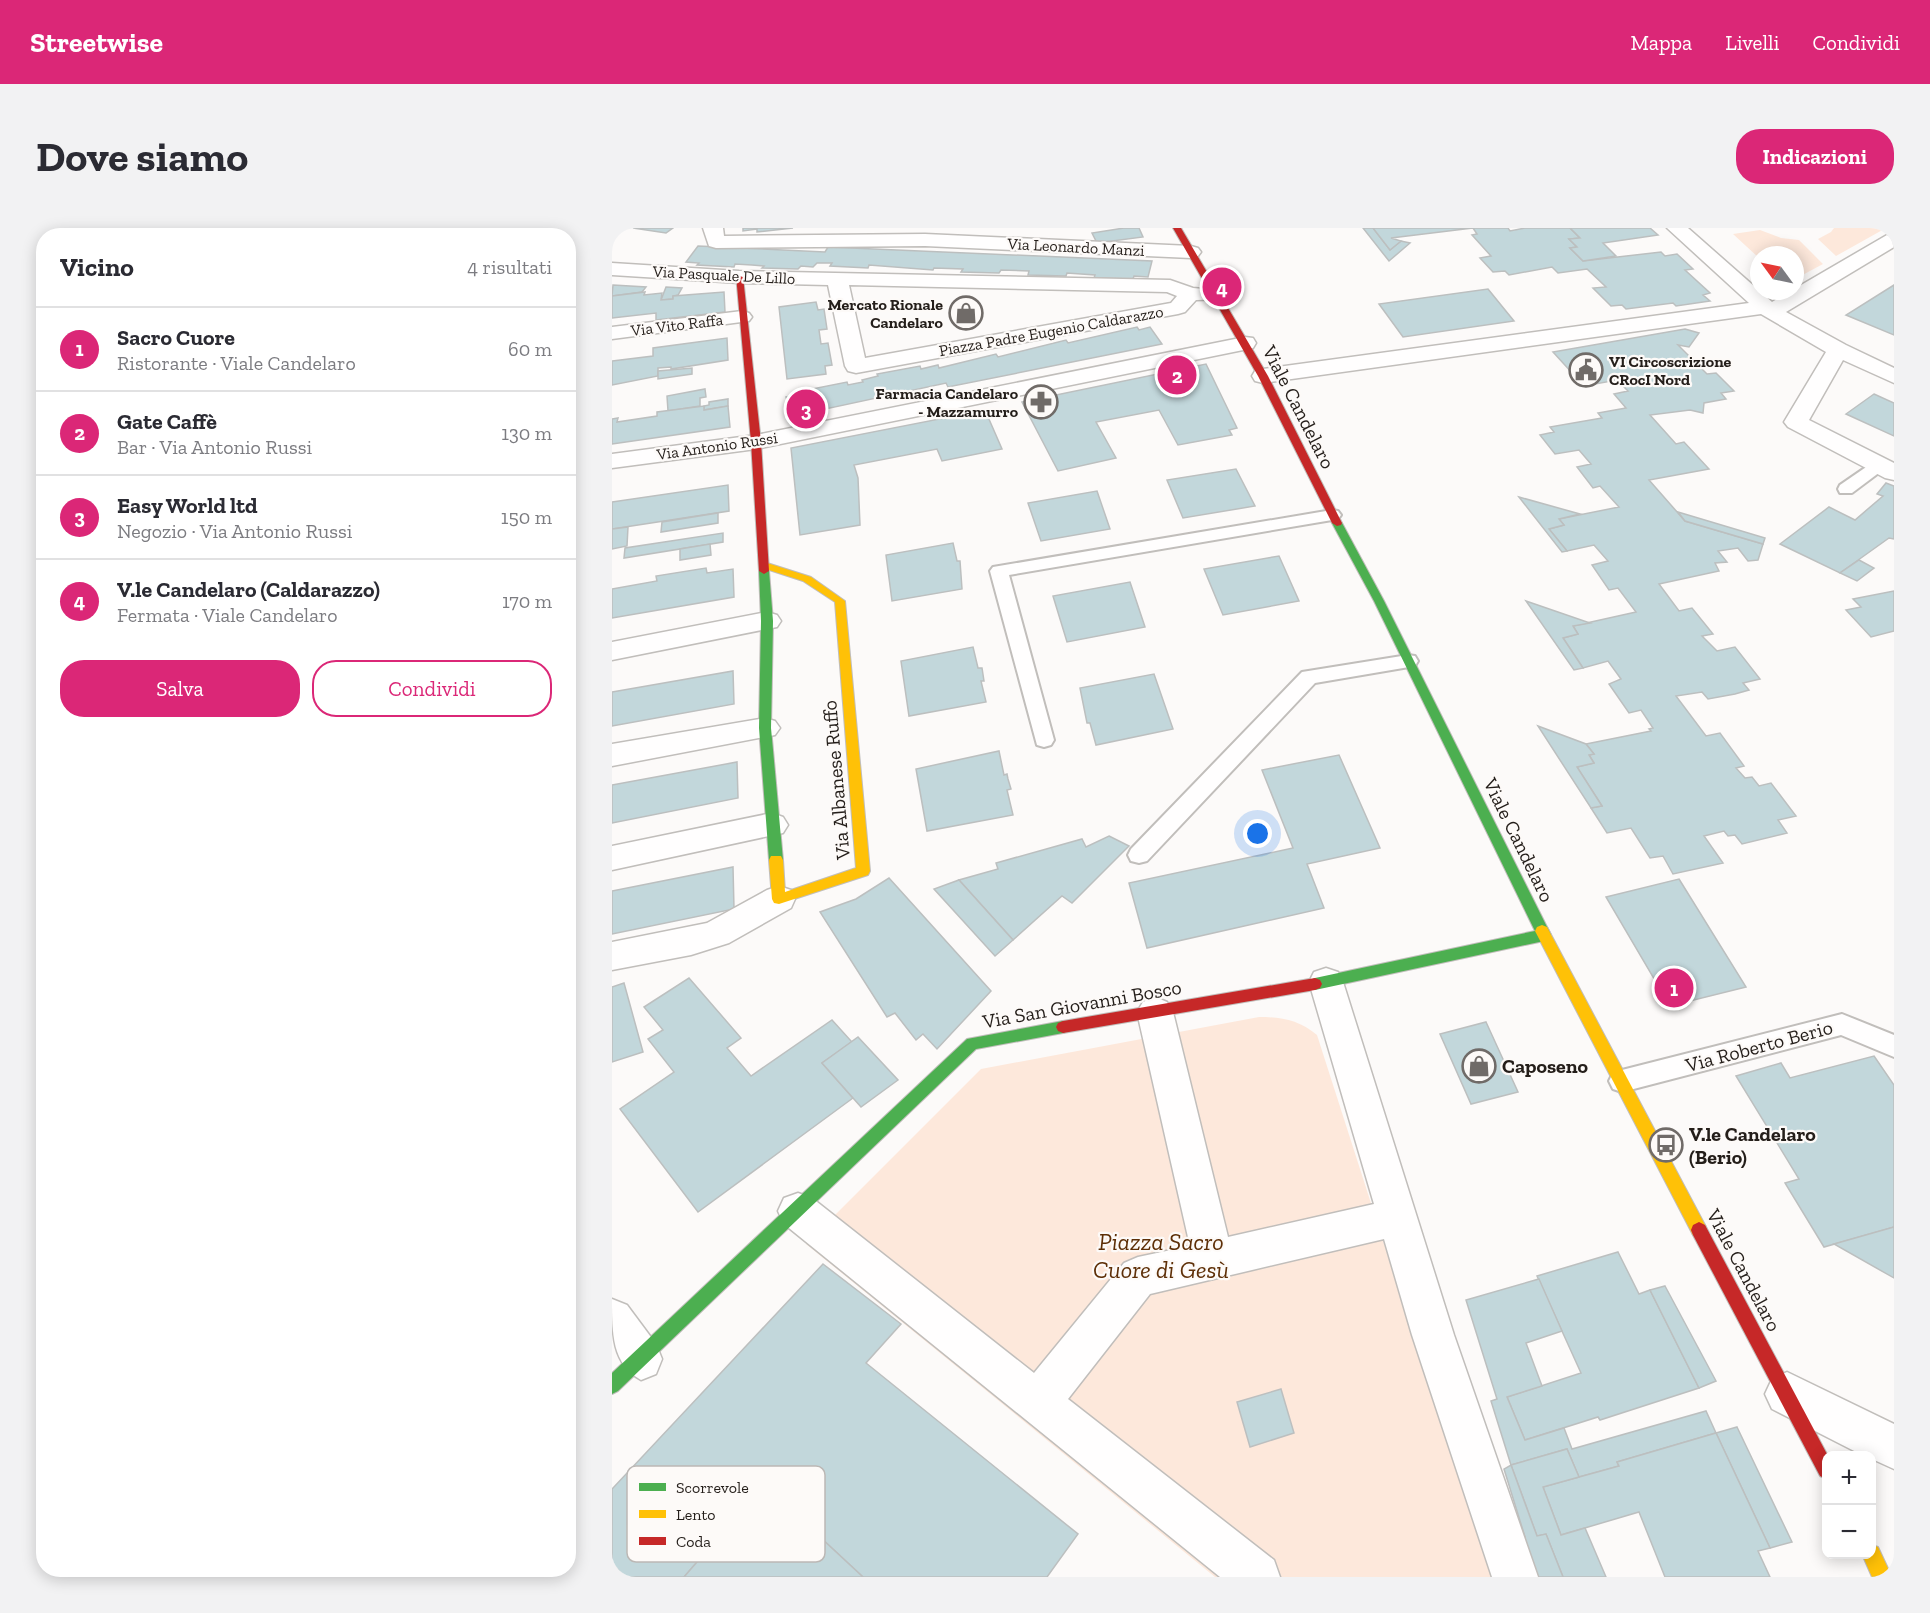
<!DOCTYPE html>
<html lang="it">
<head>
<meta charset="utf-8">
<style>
  body { margin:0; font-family:"Zilla Slab",serif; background:#f2f2f3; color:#2b2b33 }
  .controls { position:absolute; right:18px; bottom:18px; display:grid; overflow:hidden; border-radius:12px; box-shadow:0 3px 15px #0003 }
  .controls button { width:54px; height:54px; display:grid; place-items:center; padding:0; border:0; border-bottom:2px solid #e1e1e2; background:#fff; color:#2b2b33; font:30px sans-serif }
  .compass { position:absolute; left:1138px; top:18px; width:54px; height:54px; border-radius:50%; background:#fff; box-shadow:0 3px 15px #0003; rotate:303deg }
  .you { position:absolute; left:646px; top:606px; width:21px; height:21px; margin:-15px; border:4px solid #fff; border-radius:50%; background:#1a73e8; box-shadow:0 0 0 9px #1a73e833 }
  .badge { display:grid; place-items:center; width:39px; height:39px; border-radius:50%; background:#db2777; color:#fff; font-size:20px; font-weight:700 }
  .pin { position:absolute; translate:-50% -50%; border:3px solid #fff; box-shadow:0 2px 6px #0006 }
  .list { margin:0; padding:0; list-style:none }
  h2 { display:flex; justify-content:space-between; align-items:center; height:78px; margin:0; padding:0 24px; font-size:26px }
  h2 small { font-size:20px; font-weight:400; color:#7c7c81 }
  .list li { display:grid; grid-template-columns:39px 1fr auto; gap:18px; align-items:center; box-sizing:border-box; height:84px; padding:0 24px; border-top:2px solid #e1e1e2 }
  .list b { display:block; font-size:22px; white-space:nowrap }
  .list p { margin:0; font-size:20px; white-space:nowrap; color:#7c7c81 }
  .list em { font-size:20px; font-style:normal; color:#7c7c81 }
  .actions { display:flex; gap:12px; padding:18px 24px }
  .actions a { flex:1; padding:14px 0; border:2px solid #db2777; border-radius:24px; text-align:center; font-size:21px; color:#db2777 }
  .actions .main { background:#db2777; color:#fff }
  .map { position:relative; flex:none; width:1282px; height:1349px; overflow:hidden; border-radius:24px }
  header { display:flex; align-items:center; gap:36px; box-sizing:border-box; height:84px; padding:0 30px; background:#db2777; color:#fff }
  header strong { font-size:28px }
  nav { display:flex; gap:33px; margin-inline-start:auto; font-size:21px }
  .intro { display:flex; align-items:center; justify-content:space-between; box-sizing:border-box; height:144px; padding:0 36px }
  h1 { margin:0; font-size:42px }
  .button { padding:15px 27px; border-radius:24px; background:#db2777; color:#fff; font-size:21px; font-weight:700 }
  main { display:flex; gap:36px; padding:0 36px }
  aside { flex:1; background:#fff; border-radius:24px; box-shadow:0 3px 15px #0003 }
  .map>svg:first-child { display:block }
</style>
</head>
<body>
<header>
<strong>Streetwise</strong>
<nav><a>Mappa</a><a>Livelli</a><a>Condividi</a></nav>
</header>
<div class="intro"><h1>Dove siamo</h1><a class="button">Indicazioni</a></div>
<main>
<aside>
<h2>Vicino<small>4 risultati</small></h2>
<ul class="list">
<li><span class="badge">1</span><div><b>Sacro Cuore</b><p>Ristorante · Viale Candelaro</p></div><em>60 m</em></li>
<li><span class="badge">2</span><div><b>Gate Caffè</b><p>Bar · Via Antonio Russi</p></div><em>130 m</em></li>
<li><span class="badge">3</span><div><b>Easy World ltd</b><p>Negozio · Via Antonio Russi</p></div><em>150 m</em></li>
<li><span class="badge">4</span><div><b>V.le Candelaro (Caldarazzo)</b><p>Fermata · Viale Candelaro</p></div><em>170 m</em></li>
</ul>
<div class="actions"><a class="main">Salva</a><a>Condividi</a></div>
</aside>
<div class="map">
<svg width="1282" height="1349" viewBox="0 0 1282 1349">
  <rect width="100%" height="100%" fill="#fcfaf9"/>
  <!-- green -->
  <g fill="#fde8db">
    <path d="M1222,0H1274L1224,28L1206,11L1219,4Z"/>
    <path d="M1148,2L1169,10L1187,12L1211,36L1183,51V27H1147V30L1121,6Z"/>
    <path d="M647,789C670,789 687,792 705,807L879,1349H603L194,1016L369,841Z"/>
  </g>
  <!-- building -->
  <g fill="#c2d7db" stroke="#bcbfbf" stroke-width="1.5">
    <path d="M21,0H61L54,5Z"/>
    <path d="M131,0H181L145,4V1L131,3Z"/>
    <path d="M512,0H527L531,9L485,15L480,5Z"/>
    <path d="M751,0H761L778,22L789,13L798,15L777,33Z"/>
    <path d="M761,0H896L898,3L913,0H958L968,10L957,11L965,19L958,20L971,33L1049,24L1053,28L1065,26L1081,41L1073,42L1098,65L1091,67L1098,73L1064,78L1061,75L1014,81L1010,77L999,78L981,60L994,59L975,41L946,45L940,39L897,47L893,43L881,44L868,30L879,28L860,7L865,6L861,0L779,10L789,13L778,22Z"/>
    <path d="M958,0H1038L1046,7L991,15L1004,28L971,33L958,20L965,19L957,11L968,10Z"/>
    <path d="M86,18L213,24L216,19L540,33L536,49L522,48L521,51L482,50L483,47L455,45L454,48L416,47L417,43L389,42L387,45L349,44L351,41L322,40L321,42L257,37L256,40L218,38L220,35H205L201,39L189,38L186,41L150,40L152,38L140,37L123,36L122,39L85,37L87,35L74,34Z"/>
    <path d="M1,57L34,59L30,64L0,68Z"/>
    <path d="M1282,57V107L1234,87Z"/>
    <path d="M54,59L70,60L66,67L61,68V71L49,72Z"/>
    <path d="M876,61L902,93L791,109L767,76Z"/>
    <path d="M33,64L32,67L50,65L49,72L61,71V68L112,64L113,84L44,92V85L0,90V68Z"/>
    <path d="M204,74L206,82L212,81L215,101L207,102L209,116L216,115L220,137L213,138L214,146L175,151L167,79Z"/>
    <path d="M525,99L527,102L538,99L550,116L336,159L334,155L181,188L174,169L191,165L190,163L235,154L236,157L251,154L250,152L266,148L265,146L308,138L309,141L326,137L327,140L384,126L386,129L454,112L456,115Z"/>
    <path d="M1073,101L1087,105L1077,119L1066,117L1095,146L1104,145L1122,163L1109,165L1114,171L1092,175L1091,185L1078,182L1038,187L1064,216L1072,214L1097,241L1037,252L1073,293L1151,316L1146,332L1136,333L1126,320L1106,323L1115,334L1103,335L1107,343L1047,356L1067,383L1080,380L1101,406L1090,408L1105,423L1123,419L1148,451L1131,455L1137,462L1123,466L1096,471L1090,464L1064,468L1094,508L1108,505L1132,538L1124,540L1133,550L1140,549L1147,558L1159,555L1184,588L1166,592L1175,605L1130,616L1123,607L1116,608L1112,603L1092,608L1111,635L1061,646L1051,628L1038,630L1019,600L995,605L979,580L990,578L965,539L982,535L977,527L982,526L974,516L1039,503L1037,501L1041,500L1029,482L1017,485L997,456L1009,451L996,433L971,440L951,410L966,406L961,398L1024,384L1006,360L997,362L980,337L996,333L982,317L955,323L937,301L952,297L947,291L1007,279L988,258L981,260L965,239L979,236L967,222L943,226L928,207L942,204L938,199L990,190L986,185L1014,180L1002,166L1016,163L1005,152L972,158L941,124Z"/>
    <path d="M115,110L116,132L59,141V139L46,140V148L0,157V133L41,128V120Z"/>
    <path d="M594,136L625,200L617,202L620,207L566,217L547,182L484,194L504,230L446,243L410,174Z"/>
    <path d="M80,140V146L46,151V143Z"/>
    <path d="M93,161L94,169L88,170V178L56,183L55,168Z"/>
    <path d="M1262,166L1282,175V208L1234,186Z"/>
    <path d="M116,171V178L92,182V178L97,177V174Z"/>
    <path d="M92,178V182L116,178L118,199L0,216V191L6,190L5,194L45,188V184Z"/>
    <path d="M373,182L390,221L330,233L325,221L242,237L246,250L248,297L188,307L179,220Z"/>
    <path d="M624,241L643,278L571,290L555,252Z"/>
    <path d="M1274,255L1282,258V311L1277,310L1228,345L1168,316L1217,279L1243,292L1271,268L1265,266Z"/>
    <path d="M116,257L117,283L0,301V274Z"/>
    <path d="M485,263L498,301L429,313L416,275Z"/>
    <path d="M907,269L968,286L947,291L952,297L937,301L955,323L950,324Z"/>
    <path d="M1066,284L1153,310L1151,316L1073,293Z"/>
    <path d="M106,285V295L49,304L50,294Z"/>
    <path d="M16,299L15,318L0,321V301Z"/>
    <path d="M111,305V314L12,330L13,320Z"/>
    <path d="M341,315L345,333H348L350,361L280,373L274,327Z"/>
    <path d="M98,316L99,327L68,332V321Z"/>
    <path d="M667,328L687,373L611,387L592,341Z"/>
    <path d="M1247,332L1262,340L1245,353L1228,345Z"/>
    <path d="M94,340L95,345L121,341L122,369L0,390V361L45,353L44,348Z"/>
    <path d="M518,354L533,399L455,414L441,368Z"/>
    <path d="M1282,363V403L1259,409L1234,382L1249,379L1241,371Z"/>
    <path d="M914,373L978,395L961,398L966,406L951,410L971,440L962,442Z"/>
    <path d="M361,419L366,440H370L372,453H369L374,474L297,488L289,433Z"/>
    <path d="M121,443L122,476L0,498V464Z"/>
    <path d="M542,446L561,501L484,517L478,495H475L468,460Z"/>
    <path d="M926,498L974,516L982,526L977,527L982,535L965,539L990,578L979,580Z"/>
    <path d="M387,523L392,547L395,546L396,551L399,561L395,562L401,587L315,603L304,541Z"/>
    <path d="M727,527L768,620L695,636L712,680L535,720L517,655L681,620L650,542Z"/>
    <path d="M125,534L126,570L0,595V557Z"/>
    <path d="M497,608L517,618L460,675L450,668L401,712L347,652L386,641L384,635L470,611L474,619Z"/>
    <path d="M121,639L122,681L0,706V663Z"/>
    <path d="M277,650L379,763L325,821L311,806L304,812L283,785L275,789L208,684L244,671Z"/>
    <path d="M1067,651L1134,759L1058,778L994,669Z"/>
    <path d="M347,652L401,712L383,728L322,661Z"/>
    <path d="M77,750L129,810L115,820L139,848L220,792L240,814L210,835L241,870L86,984L8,881L62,844L36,811L51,802L32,779Z"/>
    <path d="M12,755L31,824L0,834V759Z"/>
    <path d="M874,794L906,864L859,876L828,806Z"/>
    <path d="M246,809L286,852L249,879L210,835Z"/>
    <path d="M1262,828L1282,857V999L1212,1019L1173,955L1187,951L1124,848L1169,835L1178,850Z"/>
    <path d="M1282,999V1050L1222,1016Z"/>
    <path d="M1006,1024L1027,1066L1038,1062L1087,1160L988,1192L986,1189L913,1212L895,1169L969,1145L925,1048Z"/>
    <path d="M211,1036L289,1096L254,1135L466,1306L435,1349H251L152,1257L72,1349H13L0,1336V1261Z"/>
    <path d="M927,1051L950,1103L914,1115L930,1158L895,1169L913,1212L952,1200L960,1221L1094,1183L1104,1205L1005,1234L1007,1238L967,1249L955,1221L899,1237L879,1173L885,1171L854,1072Z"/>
    <path d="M1053,1058L1104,1153L1087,1160L1038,1062Z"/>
    <path d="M669,1161L682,1205L638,1219L625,1174Z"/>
    <path d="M1125,1199L1180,1314L1158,1320L1104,1205Z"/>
    <path d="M1104,1205L1158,1320L1146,1323L1158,1349H1053L1027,1284L949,1307L931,1259L1007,1238L1005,1234Z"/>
    <path d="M955,1221L967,1249L931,1259L949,1307L973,1300L994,1349H951L934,1306L925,1308L899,1237Z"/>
    <path d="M899,1237L925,1308L934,1306L951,1349H922L909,1310L913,1309L892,1241Z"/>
    <path d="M152,1257L251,1349H72Z"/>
  </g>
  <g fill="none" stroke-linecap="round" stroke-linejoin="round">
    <defs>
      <g id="lane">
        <path d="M1266,233L1274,238L1272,241L1240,265H1228L1226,261L1228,257L1260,235Z"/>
        <path d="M720,282L726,283L729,287L726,291L397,347L442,512L439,517L432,519L425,517L378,343L381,339Z"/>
        <path d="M796,427L803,428L806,433L803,438L703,455L535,633L527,635L519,633L516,627L519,621L690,444Z"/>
        <path d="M1230,786L1282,807V829L1229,807L1010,864L1001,861L997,853L1001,845L1010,842Z"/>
      </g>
      <g id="street">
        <path d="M91,0H111L112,8L313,6L579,18L586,20L589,24L586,28L579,30L313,18L104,20L97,18Z"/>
        <path d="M1055,0H1076L1160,74L1275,7L1282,5V19L1174,84L1234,117L1282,140V155L1231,132L1197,192L1282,235V252L1273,250L1176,199L1172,194L1214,124L1149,86L651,155L643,153L640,148L643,143L651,141L1137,75Z"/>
        <path d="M0,35L127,43L558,52L581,60L613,63L616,67L613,71L584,72L573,84L566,86L244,145L236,143L233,138L216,57L127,55L0,47ZM237,57L555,64L565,68L559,75L253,130Z"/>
        <path d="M130,83L137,85L140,89L137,93L0,111V99Z"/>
        <path d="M633,109L641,110L644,115L641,120L144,221L0,240V226L144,207Z"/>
        <path d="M155,384L165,387L169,393L165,399L0,432V414Z"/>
        <path d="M153,490L163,493L168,500L163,507L0,538V516Z"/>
        <path d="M160,585L171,589L176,597L171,605L0,642V618Z"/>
        <path d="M167,658L179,662L183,671L179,680L117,715L79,727L0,742V714L95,695L155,662Z"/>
        <path d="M714,740L726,744L731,754L842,1107L926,1349H880L800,1107L772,1011L538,1066L456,1171L662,1332L668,1349H608L172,996L166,983L172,970L186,965L200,970L422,1145L512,1035L526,1029L578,1018L525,784L531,774L543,769L555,774L561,784L616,1009L762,976L697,754L702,744Z"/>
        <path d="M0,1071L15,1077L44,1116L50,1131L44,1146L29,1152C0,1136 0,1106 0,1071Z"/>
        <path d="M1175,1144L1282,1196V1241L1260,1231V1228H1252L1160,1181L1153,1166L1160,1151Z"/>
      </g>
      <g id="fast">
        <path d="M725,292L730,295L772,373L939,707L937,711L932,713L703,762L698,760L696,756L698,752L703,750L923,703L762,373L720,295Z"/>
        <path d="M152,340L157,343L161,393L159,500L171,632L164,637L157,632L147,500L149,393L147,343Z"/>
        <path d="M451,793L456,795L458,799L456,803L451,805L364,821L6,1163L0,1166V1145L355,811Z"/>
      </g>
      <g id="slow">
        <path d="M152,334L199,349L233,373L258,643L256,647L167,676L162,675L160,671L157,632L159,628H169L171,632L173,664L244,640L223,374L191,353L148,339L147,337Z"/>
        <path d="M930,697L935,699L1093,997L1095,1002L1093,1007L1087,1010L1081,1007L923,703L925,699Z"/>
        <path d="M1260,1317L1266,1319L1280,1349H1260L1250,1326H1260Z"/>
      </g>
      <g id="jam">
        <path d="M561,0H569L656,148L730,295L729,297L725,298L720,295L646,148Z"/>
        <path d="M124,47L131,49L149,214L157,343L152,346L147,343L139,214Z"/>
        <path d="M703,750L708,752L710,756L708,760L703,762L451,805L446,803L444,799L446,795L451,793Z"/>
        <path d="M1087,994L1093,997L1216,1228L1214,1251L1208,1248L1081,1007L1079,1002L1081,997Z"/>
      </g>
    </defs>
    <!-- lane casing -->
    <use href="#lane" stroke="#c1bebb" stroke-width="4"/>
    <!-- street casing -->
    <use href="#street" stroke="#c1bebb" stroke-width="3"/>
    <!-- fast casing -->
    <use href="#fast" stroke="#c1bebb" stroke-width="2"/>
    <!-- slow casing -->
    <use href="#slow" stroke="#c1bebb" stroke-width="2"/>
    <!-- jam casing -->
    <use href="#jam" stroke="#c1bebb" stroke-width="2"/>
    <!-- lane -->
    <use href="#lane" fill="#fffefe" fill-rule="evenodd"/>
    <!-- street -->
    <use href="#street" fill="#fffefe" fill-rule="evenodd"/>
    <!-- fast -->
    <use href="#fast" fill="#4caf50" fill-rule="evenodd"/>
    <!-- slow -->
    <use href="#slow" fill="#ffc107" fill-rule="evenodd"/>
    <!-- jam -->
    <use href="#jam" fill="#c62828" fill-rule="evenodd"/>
  </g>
  <!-- icons -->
  <defs>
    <symbol id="shop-ring" viewBox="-11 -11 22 22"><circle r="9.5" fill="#fdfaf8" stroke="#706b68" stroke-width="1.5"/><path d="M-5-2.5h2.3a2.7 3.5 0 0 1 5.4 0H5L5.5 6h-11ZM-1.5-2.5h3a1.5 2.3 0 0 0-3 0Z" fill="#706b68"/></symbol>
    <symbol id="civic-ring" viewBox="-11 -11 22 22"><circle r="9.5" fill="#fdfaf8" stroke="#706b68" stroke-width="1.5"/><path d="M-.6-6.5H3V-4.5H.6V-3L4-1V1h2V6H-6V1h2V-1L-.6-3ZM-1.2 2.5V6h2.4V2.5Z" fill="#706b68"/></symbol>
    <symbol id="pharmacy-ring" viewBox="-11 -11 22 22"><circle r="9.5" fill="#fdfaf8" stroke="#706b68" stroke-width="1.5"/><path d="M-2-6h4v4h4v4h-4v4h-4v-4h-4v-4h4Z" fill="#706b68"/></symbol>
    <symbol id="bus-ring" viewBox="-11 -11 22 22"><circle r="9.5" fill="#fdfaf8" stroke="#706b68" stroke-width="1.5"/><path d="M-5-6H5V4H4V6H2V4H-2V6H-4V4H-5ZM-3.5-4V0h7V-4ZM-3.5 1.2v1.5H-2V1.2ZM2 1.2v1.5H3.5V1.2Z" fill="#706b68"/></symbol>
  </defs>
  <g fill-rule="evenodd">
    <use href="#shop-ring" x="335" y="66" width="38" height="38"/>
    <use href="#civic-ring" x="955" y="123" width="38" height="38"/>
    <use href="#pharmacy-ring" x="410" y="155" width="38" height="38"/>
    <use href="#shop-ring" x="848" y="819" width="38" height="38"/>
    <use href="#bus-ring" x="1035" y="898" width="38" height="38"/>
  </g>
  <g text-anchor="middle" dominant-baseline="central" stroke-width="4.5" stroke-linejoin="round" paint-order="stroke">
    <!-- far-street labels -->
    <g font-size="16" fill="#241e1a" stroke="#fdfaf8">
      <text transform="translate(464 19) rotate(3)">Via Leonardo Manzi</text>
      <text transform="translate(112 47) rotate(3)">Via Pasquale De Lillo</text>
      <text transform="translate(65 97) rotate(-7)">Via Vito Raffa</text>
      <text transform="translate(439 103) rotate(-10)">Piazza Padre Eugenio Caldarazzo</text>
      <text transform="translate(105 218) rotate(-8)">Via Antonio Russi</text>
    </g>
    <!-- far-poi labels -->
    <g font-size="16" font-weight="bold" fill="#241e1a" stroke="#fdfaf8" text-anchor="end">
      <text x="331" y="76">Mercato Rionale<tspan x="331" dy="18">Candelaro</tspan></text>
      <text x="997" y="133" text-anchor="start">VI Circoscrizione<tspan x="997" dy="18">CRocI Nord</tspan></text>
      <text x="406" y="165">Farmacia Candelaro<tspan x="406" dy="18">- Mazzamurro</tspan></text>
    </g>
    <!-- street labels -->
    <g font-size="20" fill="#241e1a" stroke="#fdfaf8">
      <text transform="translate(687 179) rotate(63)">Viale Candelaro</text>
      <text transform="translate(224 552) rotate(-95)">Via Albanese Ruffo</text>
      <text transform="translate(907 612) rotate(64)">Viale Candelaro</text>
      <text transform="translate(470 776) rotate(-10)">Via San Giovanni Bosco</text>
      <text transform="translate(1147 818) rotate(-15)">Via Roberto Berio</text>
      <text transform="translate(1132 1042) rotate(62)">Viale Candelaro</text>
    </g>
    <!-- poi labels -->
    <g font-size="20" font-weight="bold" fill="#241e1a" stroke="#fdfaf8" text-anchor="start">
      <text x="890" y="838">Caposeno</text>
      <text x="1077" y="906">V.le Candelaro<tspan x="1077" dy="23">(Berio)</tspan></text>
    </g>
    <!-- near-park labels -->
    <g font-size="24" font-style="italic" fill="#5e2f07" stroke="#fdfaf8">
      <text x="549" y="1013">Piazza Sacro<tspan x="549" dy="28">Cuore di Gesù</tspan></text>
    </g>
  </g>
  <!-- legend -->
  <rect x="15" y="1238" width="198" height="96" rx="9" fill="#fdfaf8" stroke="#bcb8b5" stroke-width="1.5"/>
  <rect x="27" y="1255" width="27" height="8" fill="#4caf50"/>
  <rect x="27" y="1282" width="27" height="8" fill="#ffc107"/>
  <rect x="27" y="1309" width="27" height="8" fill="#c62828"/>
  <g font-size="16" fill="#241e1a">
    <text x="64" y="1265">Scorrevole</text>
    <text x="64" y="1292">Lento</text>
    <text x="64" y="1319">Coda</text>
  </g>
</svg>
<div class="controls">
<button>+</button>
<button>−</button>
</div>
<svg class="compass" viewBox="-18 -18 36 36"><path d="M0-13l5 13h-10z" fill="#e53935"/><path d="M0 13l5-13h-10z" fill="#7c7c81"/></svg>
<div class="you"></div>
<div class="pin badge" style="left:1062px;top:760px">1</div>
<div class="pin badge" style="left:565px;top:147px">2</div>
<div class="pin badge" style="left:194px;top:181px">3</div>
<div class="pin badge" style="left:610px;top:59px">4</div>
</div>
</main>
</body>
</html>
